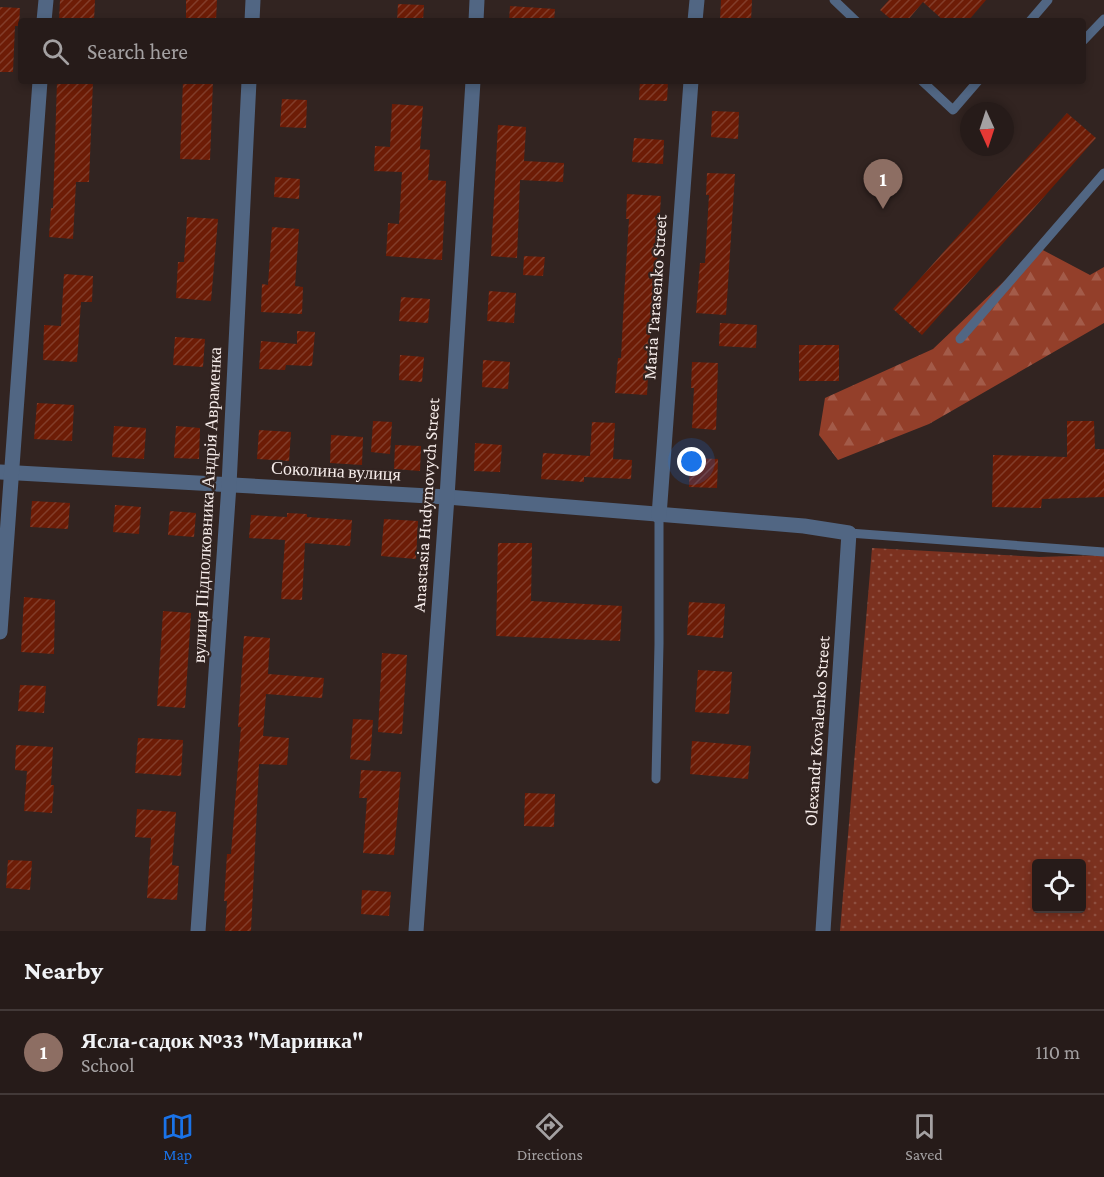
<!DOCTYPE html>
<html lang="en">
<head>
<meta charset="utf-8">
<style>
  body { margin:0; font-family:"Crimson Pro",serif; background:#2e2422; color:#f1f3f6 }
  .controls { position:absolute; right:18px; bottom:18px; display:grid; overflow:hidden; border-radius:6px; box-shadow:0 3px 9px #0003 }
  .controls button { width:54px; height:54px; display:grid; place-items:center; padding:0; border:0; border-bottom:2px solid #423938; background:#261b19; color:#f1f3f6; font:30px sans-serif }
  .compass { position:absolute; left:960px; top:102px; width:54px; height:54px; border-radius:50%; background:#261b19; box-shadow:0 3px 9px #0003; rotate:177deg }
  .you { position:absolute; left:692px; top:462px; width:21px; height:21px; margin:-15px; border:4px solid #fff; border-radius:50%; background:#1a73e8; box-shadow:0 0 0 9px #1a73e833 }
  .badge { display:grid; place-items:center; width:39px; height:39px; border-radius:50%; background:#1a73e8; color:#fff; font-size:20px; font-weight:700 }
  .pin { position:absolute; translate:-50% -50px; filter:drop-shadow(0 2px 3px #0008) }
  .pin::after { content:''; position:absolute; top:32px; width:21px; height:18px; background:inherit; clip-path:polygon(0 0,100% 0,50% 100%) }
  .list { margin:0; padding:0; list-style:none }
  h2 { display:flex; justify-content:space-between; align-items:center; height:78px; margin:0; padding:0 24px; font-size:26px }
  h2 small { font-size:20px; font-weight:400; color:#a4a1a2 }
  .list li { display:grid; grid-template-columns:39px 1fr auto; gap:18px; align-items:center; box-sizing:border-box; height:84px; padding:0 24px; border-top:2px solid #423938 }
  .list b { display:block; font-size:22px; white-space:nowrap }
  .list p { margin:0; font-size:20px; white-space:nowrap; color:#a4a1a2 }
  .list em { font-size:20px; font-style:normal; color:#a4a1a2 }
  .icon { flex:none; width:33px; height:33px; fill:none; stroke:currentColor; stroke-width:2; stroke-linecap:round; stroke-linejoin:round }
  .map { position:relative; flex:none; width:1104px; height:931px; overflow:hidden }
  .search { position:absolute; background:#261b19; box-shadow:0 3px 9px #0003; left:18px; right:18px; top:18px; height:66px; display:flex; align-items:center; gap:15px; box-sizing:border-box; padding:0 21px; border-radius:6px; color:#a4a1a2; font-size:22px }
  .sheet { height:162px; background:#261b19 }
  nav { display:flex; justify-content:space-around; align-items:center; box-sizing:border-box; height:84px; border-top:2px solid #423938; background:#261b19; font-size:16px; color:#a4a1a2 }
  nav a { display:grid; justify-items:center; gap:3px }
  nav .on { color:#1a73e8 }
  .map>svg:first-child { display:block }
</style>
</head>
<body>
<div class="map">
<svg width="1104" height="931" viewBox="0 0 1104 931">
  <defs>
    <pattern id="forest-firs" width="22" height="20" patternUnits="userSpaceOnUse" patternTransform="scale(1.5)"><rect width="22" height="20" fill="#933f2a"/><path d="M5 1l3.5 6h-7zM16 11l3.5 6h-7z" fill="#a35b49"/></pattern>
    <pattern id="garden-dots" width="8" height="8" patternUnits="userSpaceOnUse" patternTransform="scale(1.5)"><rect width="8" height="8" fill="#7b311f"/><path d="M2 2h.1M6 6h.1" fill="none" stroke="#8e4f40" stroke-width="1.8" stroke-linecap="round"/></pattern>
    <pattern id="building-hatch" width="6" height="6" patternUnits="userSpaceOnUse" patternTransform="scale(1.5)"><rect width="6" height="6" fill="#6d1c06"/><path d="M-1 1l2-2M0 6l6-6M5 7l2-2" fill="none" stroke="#823d2a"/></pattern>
  </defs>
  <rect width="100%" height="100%" fill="#322421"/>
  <!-- forest -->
  <path fill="url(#forest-firs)" d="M1039,248L1090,275L1104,267V323L929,424L838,460L819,435L825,398L933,349Z"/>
  <!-- garden -->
  <path fill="url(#garden-dots)" fill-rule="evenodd" d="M872,548L1039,557L1104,555V931H840ZM1036,864H1082V908H1036Z"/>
  <!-- building -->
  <g fill="url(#building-hatch)">
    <path d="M60,0H95L94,21H59Z"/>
    <path d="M186,0H217L216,21H186Z"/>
    <path d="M721,0H752L751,21H720Z"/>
    <path d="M889,0H986L968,21H944L923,2L907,21H893L880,10Z"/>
    <path d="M398,4L424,5L423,21H397Z"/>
    <path d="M510,6L555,9L554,21H509Z"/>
    <path d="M0,7L20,8L19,26H15L13,72H0Z"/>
    <path d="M57,81H93L89,182H76L73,239L49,237L51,208H53Z"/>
    <path d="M183,81H213L210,160L180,159Z"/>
    <path d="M640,81H668L667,101L639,100Z"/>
    <path d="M282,99L307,100L306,128L280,127Z"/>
    <path d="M392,104L423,106L420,149L430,150L428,180L446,181L442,260L386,256L388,223L399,224L402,172L374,171L375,146L390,147Z"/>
    <path d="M712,111L739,112L738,139L711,137Z"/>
    <path d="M1067,113L1096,138L922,335L893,309Z"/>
    <path d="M498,125L526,127L524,161L564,163L563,182L520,180L517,258L491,256Z"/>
    <path d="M634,138L664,140L663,164L632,162Z"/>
    <path d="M707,173L735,174L726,315L696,313L700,263H705L709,195H706Z"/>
    <path d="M275,177L300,179L299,199L274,197Z"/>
    <path d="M627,194L661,196L655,299L652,298L647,395L615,393L618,358H621L624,297L629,219H626Z"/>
    <path d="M187,217L218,219L211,301L176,298L178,262H184Z"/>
    <path d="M272,227L299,229L295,286L303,287L302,314L261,312L262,284L268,285Z"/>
    <path d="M524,256L545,257L543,276L523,275Z"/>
    <path d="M64,274L93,276L92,302H81L77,362L43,360L44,325L61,326Z"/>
    <path d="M489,291L516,293L514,323L487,321Z"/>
    <path d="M401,297L430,299L428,323L399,321Z"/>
    <path d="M720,323L757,325L756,348L719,346Z"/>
    <path d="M297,331L315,332L312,366L286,365L285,370L259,369L261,341L297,344Z"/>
    <path d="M175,337L205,339L203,367L173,365Z"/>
    <rect x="799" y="345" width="40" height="36"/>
    <path d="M400,355L424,357L422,382L399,380Z"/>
    <path d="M483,360L510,362L508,389L482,387Z"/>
    <path d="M692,362L718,363L716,430L692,428L694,388H691Z"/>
    <path d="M37,403L74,405L72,441L34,439Z"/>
    <path d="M373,421L392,422L390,454L371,452Z"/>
    <path d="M1067,421H1094L1095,449H1104V497L1042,499L1041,508L992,507L993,455L1067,457Z"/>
    <path d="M592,422L615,423L613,459L632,460L631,479L584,477V482L541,479L543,453L590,456Z"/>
    <path d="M114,426L146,428L144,459L112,457Z"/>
    <path d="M176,426L200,428L199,459L174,458Z"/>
    <path d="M259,430L291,432L289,461L257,459Z"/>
    <path d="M331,435L363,437L362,465L330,463Z"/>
    <path d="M475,443L502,445L500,472L474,471Z"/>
    <path d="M395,445L421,446L420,471L394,469Z"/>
    <path d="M690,458L718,459L717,488L689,487Z"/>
    <path d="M32,501L70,503L68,529L30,527Z"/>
    <path d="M115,505L141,507L139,534L113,532Z"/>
    <path d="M170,511L196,513L194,537L168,535Z"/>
    <path d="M287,513L307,514V517L352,520L350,546L305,543L302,600L281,599L285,540L249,538L251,515L287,517Z"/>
    <path d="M384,519L418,521L416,559L381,556Z"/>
    <path d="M498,543H532L531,601L622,606L620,641L496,636Z"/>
    <path d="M24,597L55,600L54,654L21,652Z"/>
    <path d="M689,602L725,604L723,638L687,635Z"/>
    <path d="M163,611L191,613L185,708L157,706Z"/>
    <path d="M244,636L270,638L268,674L324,678L322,698L266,694L263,736L289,738L287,765L259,764L251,931H225L227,901H224L227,854H231L241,727H238Z"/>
    <path d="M382,653L407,655L402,734L378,732Z"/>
    <path d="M698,670L732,672L729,714L695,712Z"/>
    <path d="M20,685L46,686L44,713L18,711Z"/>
    <path d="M353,719L373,720L370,761L350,759Z"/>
    <path d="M138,738L183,740L181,776L135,773Z"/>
    <path d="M692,741L751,746L748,779L690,774Z"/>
    <path d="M16,745L53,747L51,785H54L52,813L24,811L27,771L15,770Z"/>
    <path d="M361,770L401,772L394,855L363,853L367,798H359Z"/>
    <path d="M525,793L555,794L554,827L524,826Z"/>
    <path d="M137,809L176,812L172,865L179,866L177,900L147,898L151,838L135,837Z"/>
    <path d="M8,860L32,861L30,890L6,888Z"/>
    <path d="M362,890L391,892L389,916L361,914Z"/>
  </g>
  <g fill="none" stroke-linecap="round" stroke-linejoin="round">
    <!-- service -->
    <g stroke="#516683" stroke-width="9">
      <path d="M834,0L856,21"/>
      <path d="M1030,21L1048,0"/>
      <path d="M1083,41L1104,19"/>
      <path d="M922,81L953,110L978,81"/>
      <path d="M960,339L1104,173"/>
      <path d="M849,533L1104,552"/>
      <path d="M656,779L659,644V516"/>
    </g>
    <!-- minor -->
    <g stroke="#516683" stroke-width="15">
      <path d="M44,21L46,0"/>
      <path d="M252,21L253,0"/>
      <path d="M476,21L477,0"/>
      <path d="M695,21L697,0"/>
      <path d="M0,472L447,497L804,526L849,533L823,931"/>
      <path d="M659,516L691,81"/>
      <path d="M0,632L40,81"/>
      <path d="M198,931L229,485L249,81"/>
      <path d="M416,931L447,497L473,81"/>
    </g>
  </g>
  <g text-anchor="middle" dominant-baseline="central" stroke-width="4.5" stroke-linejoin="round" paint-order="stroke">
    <!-- street labels -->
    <g font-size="18" fill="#f6ecea" stroke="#322421">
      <text transform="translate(655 297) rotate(-86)">Maria Tarasenko Street</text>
      <text transform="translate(336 471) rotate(3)">Соколина вулиця</text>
      <text transform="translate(207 505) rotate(-87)">вулиця Підполковника Андрія Авраменка</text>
      <text transform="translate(426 505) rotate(-86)">Anastasia Hudymovych Street</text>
      <text transform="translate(817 731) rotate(-86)">Olexandr Kovalenko Street</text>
    </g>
  </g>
</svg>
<div class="controls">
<button><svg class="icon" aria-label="locate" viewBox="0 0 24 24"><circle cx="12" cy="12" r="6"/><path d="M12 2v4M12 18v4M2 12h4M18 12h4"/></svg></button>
</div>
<svg class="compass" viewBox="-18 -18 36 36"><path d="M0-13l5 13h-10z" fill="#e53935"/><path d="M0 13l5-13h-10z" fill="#a4a1a2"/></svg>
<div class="you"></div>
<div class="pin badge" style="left:883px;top:209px;background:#8d6e63">1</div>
<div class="search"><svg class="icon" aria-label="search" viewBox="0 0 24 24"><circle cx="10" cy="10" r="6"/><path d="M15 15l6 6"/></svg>Search here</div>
</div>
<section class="sheet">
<h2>Nearby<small></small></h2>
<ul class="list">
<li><span class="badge" style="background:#8d6e63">1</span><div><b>Ясла-садок №33 &quot;Маринка&quot;</b><p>School</p></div><em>110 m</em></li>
</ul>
</section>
<nav>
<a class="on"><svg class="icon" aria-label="map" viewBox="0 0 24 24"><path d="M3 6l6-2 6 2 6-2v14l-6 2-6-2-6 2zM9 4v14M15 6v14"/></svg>Map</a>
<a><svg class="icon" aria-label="directions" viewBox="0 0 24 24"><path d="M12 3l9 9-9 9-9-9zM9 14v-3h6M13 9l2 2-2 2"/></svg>Directions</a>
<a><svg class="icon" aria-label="saved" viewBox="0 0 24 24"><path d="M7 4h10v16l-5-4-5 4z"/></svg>Saved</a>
</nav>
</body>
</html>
